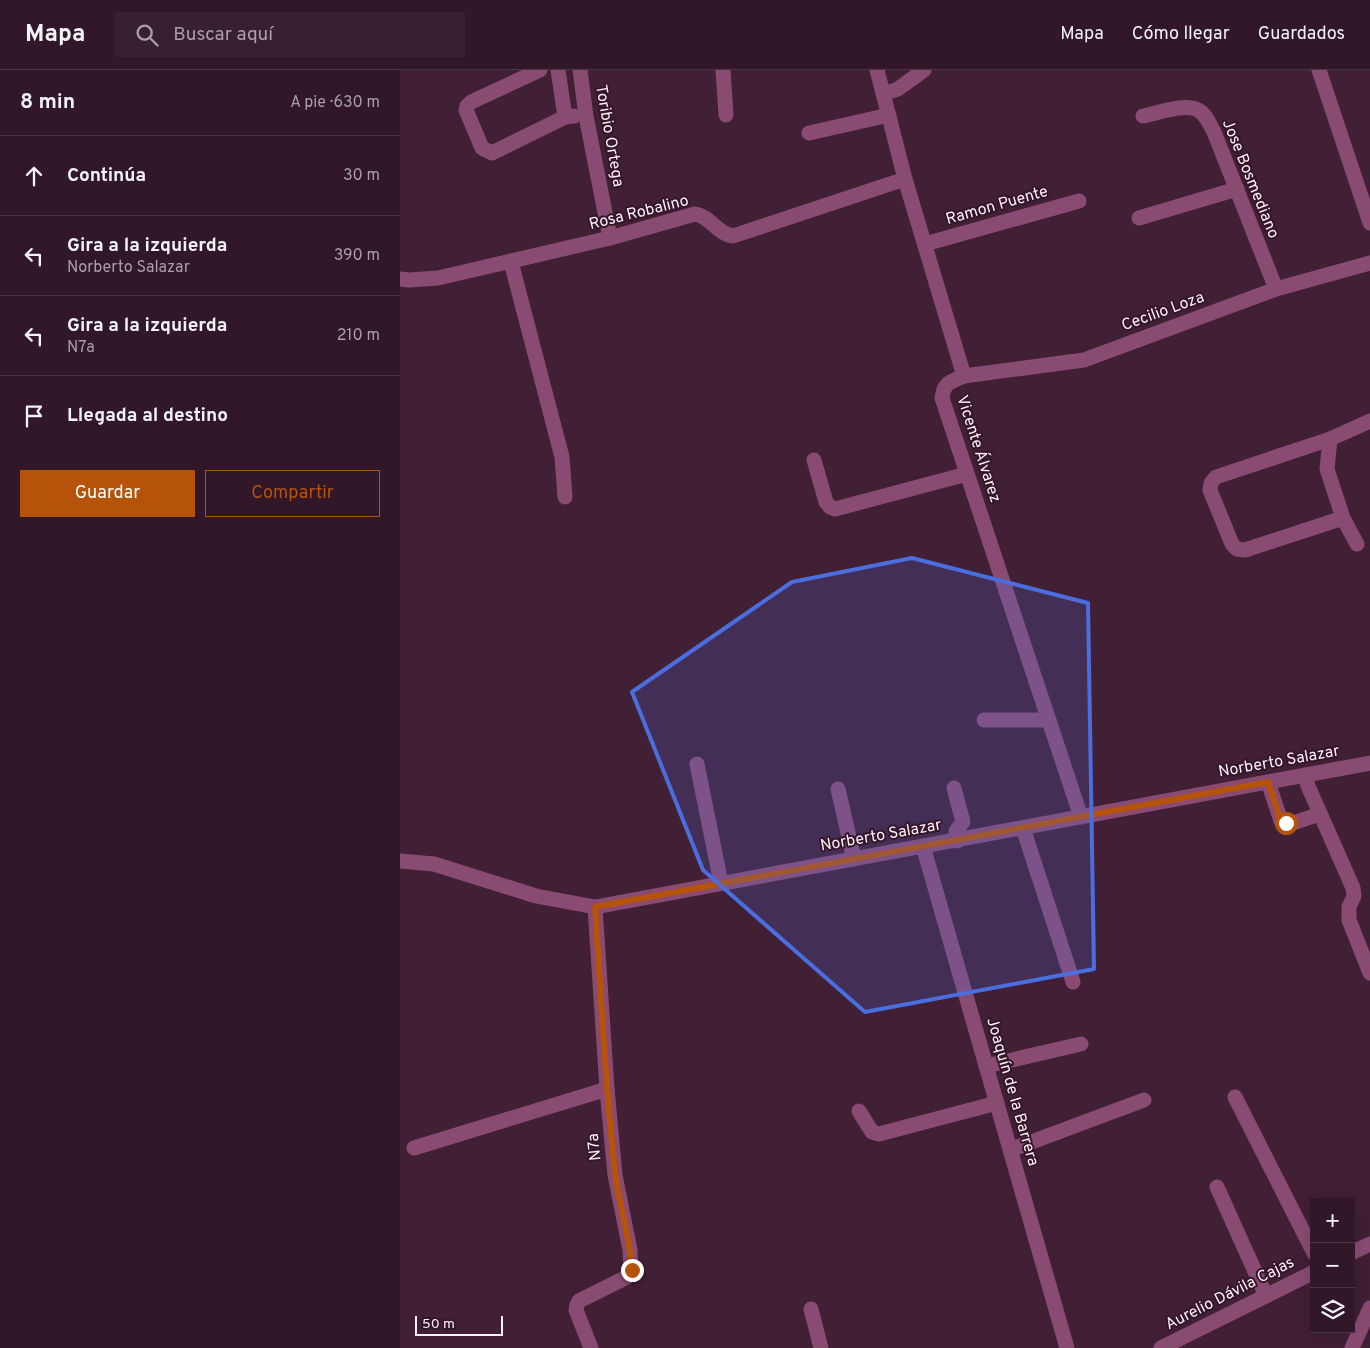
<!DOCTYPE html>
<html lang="es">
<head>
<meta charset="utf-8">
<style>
  body { margin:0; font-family:Overpass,sans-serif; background:#392030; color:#f1f3f6 }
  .controls { position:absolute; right:15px; bottom:15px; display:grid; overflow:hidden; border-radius:0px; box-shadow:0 5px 20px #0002 }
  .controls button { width:45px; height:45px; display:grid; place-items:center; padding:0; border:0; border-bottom:1px solid #4c3645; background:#311728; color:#f1f3f6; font:25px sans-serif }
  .scale { position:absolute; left:15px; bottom:12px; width:88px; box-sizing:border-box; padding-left:5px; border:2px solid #fef0f8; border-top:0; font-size:14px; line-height:18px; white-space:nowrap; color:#fef0f8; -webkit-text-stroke:4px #36162b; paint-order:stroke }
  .stop { position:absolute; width:15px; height:15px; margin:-11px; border:4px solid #b45309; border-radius:50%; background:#fff }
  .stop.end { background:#b45309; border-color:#fff; box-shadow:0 1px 5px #0008 }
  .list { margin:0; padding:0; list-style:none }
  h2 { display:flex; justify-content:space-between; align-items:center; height:65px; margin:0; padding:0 20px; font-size:21px }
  h2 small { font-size:16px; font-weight:400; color:#a89fa8 }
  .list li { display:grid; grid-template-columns:32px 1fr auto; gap:15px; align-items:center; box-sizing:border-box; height:80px; padding:0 20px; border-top:1px solid #4c3645 }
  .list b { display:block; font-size:19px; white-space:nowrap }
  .list p { margin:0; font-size:16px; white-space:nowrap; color:#a89fa8 }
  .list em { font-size:16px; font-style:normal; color:#a89fa8 }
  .actions { display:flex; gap:10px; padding:15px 20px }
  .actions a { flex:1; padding:11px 0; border:1px solid #b45309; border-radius:0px; text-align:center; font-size:18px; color:#b45309 }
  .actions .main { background:#b45309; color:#fff }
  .icon { flex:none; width:28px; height:28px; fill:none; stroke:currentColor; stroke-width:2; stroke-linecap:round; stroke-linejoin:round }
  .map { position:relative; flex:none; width:970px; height:1278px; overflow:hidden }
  header { display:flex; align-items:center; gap:30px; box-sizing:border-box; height:70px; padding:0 25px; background:#311728; border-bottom:1px solid #4c3645 }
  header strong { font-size:24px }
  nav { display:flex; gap:28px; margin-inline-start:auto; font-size:18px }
  .search { width:350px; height:45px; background:#392030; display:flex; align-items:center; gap:12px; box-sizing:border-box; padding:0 18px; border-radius:0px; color:#a89fa8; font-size:19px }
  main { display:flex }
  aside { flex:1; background:#311728 }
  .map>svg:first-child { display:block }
</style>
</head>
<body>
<header>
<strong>Mapa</strong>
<div class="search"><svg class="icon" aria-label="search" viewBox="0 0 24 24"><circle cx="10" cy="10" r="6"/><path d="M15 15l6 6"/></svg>Buscar aquí</div>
<nav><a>Mapa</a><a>Cómo llegar</a><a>Guardados</a></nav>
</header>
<main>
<aside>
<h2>8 min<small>A pie · 630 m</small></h2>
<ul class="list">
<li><svg class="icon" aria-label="ahead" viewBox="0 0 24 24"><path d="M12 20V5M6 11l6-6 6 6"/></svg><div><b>Continúa</b></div><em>30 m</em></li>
<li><svg class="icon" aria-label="left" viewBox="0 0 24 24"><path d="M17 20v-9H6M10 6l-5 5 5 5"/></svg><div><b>Gira a la izquierda</b><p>Norberto Salazar</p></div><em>390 m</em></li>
<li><svg class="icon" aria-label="left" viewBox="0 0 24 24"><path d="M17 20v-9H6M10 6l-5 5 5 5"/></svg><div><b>Gira a la izquierda</b><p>N7a</p></div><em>210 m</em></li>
<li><svg class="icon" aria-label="arrive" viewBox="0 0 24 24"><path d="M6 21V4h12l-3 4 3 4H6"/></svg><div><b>Llegada al destino</b></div></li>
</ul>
<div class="actions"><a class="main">Guardar</a><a>Compartir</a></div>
</aside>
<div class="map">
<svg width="970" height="1278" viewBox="0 0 970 1278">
  <rect width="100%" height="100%" fill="#411f35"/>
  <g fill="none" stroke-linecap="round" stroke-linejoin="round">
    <!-- minor -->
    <g stroke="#8a4b73" stroke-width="15">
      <path d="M140,0L71,32L67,36L66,40L82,78L92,83L165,47"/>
      <path d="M158,0L165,47L174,46"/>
      <path d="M180,0L186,46L210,168"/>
      <path d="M323,0L326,45"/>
      <path d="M477,0L505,109L564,306"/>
      <path d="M919,0L970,153"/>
      <path d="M483,24L498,19L524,0"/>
      <path d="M743,46C758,43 785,33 798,40C806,44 810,55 814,62L876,219"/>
      <path d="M409,63L489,45"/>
      <path d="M739,148L837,119"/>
      <path d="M525,174L679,131"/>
      <path d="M111,192L162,387L165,427"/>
      <path d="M0,209L9,210L38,208L210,168L295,144C310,146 317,164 333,166L505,109"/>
      <path d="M930,369L927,399L943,448L957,474"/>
      <path d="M414,390L426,432L430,437L435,439L567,404"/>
      <path d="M943,448L845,480L837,479L832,474L810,420L811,413L816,407L930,369L970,351"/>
      <path d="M584,650H649"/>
      <path d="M297,694L321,813"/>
      <path d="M905,705L908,716L953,818L954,826L949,837V850L970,903"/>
      <path d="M868,712L881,751L890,754L920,744"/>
      <path d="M554,718L563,752L556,761L557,771"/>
      <path d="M438,719L454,789"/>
      <path d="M681,747L542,328C544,312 550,312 564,306L684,290L876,219L970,193"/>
      <path d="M623,758L673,912"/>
      <path d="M523,776L667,1278"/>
      <path d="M0,791L34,794L136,826L195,837L970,693"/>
      <path d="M586,996L681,974"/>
      <path d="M835,1027L914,1183"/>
      <path d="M459,1041L472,1062L479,1064L597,1033"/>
      <path d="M14,1078L207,1019"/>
      <path d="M610,1080L744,1030"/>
      <path d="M817,1117L866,1226"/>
      <path d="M951,1183L970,1174"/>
      <path d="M411,1239L421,1278"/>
      <path d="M191,1278L176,1240L177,1235L179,1231L227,1207L231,1200L230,1180L215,1105L207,1019L195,837"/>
      <path d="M761,1278L914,1202"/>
      <path d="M952,1278L970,1238"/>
    </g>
  </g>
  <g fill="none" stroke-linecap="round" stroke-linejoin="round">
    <!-- route -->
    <path stroke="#b45309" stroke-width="6" d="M232,1200C230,1167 219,1135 215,1103C205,1014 201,925 195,837L868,712L881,751L886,753"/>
  </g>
  <!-- marked area -->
  <path fill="#4a6ede" fill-opacity="0.2" stroke="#4a6ede" stroke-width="4" stroke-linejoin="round" d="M512,488L688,533L694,899L465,942L303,800L232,622L392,512Z"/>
  <g text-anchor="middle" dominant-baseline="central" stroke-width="4" stroke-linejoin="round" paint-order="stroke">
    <!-- street labels -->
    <g font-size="16" fill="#fef0f8" stroke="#36162b">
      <text transform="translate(209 66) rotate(80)">Toribio Ortega</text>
      <text transform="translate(850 109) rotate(68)">Jose Bosmediano</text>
      <text transform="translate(597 136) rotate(-16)">Ramon Puente</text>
      <text transform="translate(239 143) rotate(-14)">Rosa Robalino</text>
      <text transform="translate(763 242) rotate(-20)">Cecilio Loza</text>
      <text transform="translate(578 379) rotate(72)">Vicente Álvarez</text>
      <text transform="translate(879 692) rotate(-10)">Norberto Salazar</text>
      <text transform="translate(481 766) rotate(-10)">Norberto Salazar</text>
      <text transform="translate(612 1022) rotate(74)">Joaquín de la Barrera</text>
      <text transform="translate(195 1077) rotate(-96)">N7a</text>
      <text transform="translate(830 1224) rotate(-27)">Aurelio Dávila Cajas</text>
    </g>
  </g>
</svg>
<div class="controls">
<button>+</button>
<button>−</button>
<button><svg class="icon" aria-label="layers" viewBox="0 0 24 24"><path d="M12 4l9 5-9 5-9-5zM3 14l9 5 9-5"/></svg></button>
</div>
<div class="scale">50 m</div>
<div class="stop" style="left:886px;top:753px"></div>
<div class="stop end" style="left:232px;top:1200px"></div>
</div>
</main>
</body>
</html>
